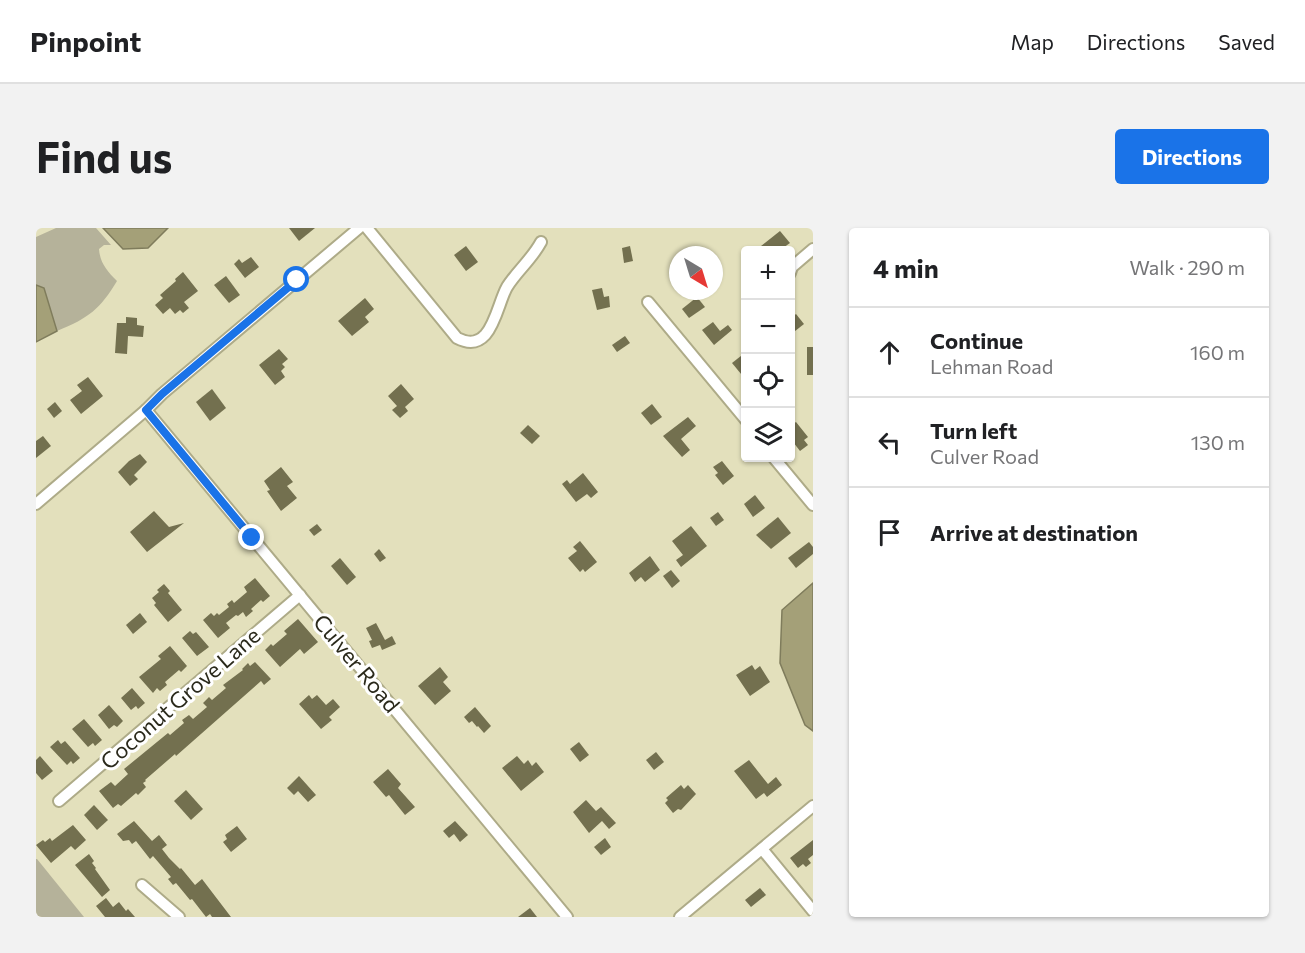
<!DOCTYPE html>
<html lang="en">
<head>
<meta charset="utf-8">
<style>
  body { margin:0; font-family:Commissioner,sans-serif; background:#f2f2f2; color:#202124 }
  .controls { position:absolute; right:18px; top:18px; display:grid; overflow:hidden; border-radius:6px; box-shadow:0 2px 4px #0004 }
  .controls button { width:54px; height:54px; display:grid; place-items:center; padding:0; border:0; border-bottom:2px solid #e0e0e0; background:#fff; color:#202124; font:30px sans-serif }
  .compass { position:absolute; left:633px; top:18px; width:54px; height:54px; border-radius:50%; background:#fff; box-shadow:0 2px 4px #0004; rotate:142deg }
  .stop { position:absolute; width:18px; height:18px; margin:-14px; border:4px solid #1a73e8; border-radius:50%; background:#fff }
  .stop.end { background:#1a73e8; border-color:#fff; box-shadow:0 2px 6px #0008 }
  .list { margin:0; padding:0; list-style:none }
  h2 { display:flex; justify-content:space-between; align-items:center; height:78px; margin:0; padding:0 24px; font-size:26px }
  h2 small { font-size:20px; font-weight:400; color:#757577 }
  .list li { display:grid; grid-template-columns:39px 1fr auto; gap:18px; align-items:center; box-sizing:border-box; height:90px; padding:0 24px; border-top:2px solid #e0e0e0 }
  .list b { display:block; font-size:22px; white-space:nowrap }
  .list p { margin:0; font-size:20px; white-space:nowrap; color:#757577 }
  .list em { font-size:20px; font-style:normal; color:#757577 }
  .icon { flex:none; width:33px; height:33px; fill:none; stroke:currentColor; stroke-width:2; stroke-linecap:round; stroke-linejoin:round }
  .map { position:relative; flex:none; width:777px; height:689px; overflow:hidden; border-radius:6px }
  header { display:flex; align-items:center; gap:36px; box-sizing:border-box; height:84px; padding:0 30px; background:#fff; border-bottom:2px solid #e0e0e0 }
  header strong { font-size:28px }
  nav { display:flex; gap:33px; margin-inline-start:auto; font-size:21px }
  .intro { display:flex; align-items:center; justify-content:space-between; box-sizing:border-box; height:144px; padding:0 36px }
  h1 { margin:0; font-size:42px }
  .button { padding:15px 27px; border-radius:6px; background:#1a73e8; color:#fff; font-size:21px; font-weight:700 }
  main { display:flex; gap:36px; padding:0 36px }
  aside { flex:1; background:#fff; border-radius:6px; box-shadow:0 2px 4px #0004 }
  .map>svg:first-child { display:block }
</style>
</head>
<body>
<header>
<strong>Pinpoint</strong>
<nav><a>Map</a><a>Directions</a><a>Saved</a></nav>
</header>
<div class="intro"><h1>Find us</h1><a class="button">Directions</a></div>
<main>
<div class="map">
<svg width="777" height="689" viewBox="0 0 777 689">
  <rect width="100%" height="100%" fill="#e3e0bc"/>
  <!-- green -->
  <g fill="#b5b29a">
    <path d="M20,0H60L75,17H68L63,21C64,35 71,43 81,53C64,81 53,90 21,103L8,60L0,57V9Z"/>
    <path d="M0,631H1L48,689H0Z"/>
  </g>
  <!-- water -->
  <g fill="#a4a078" stroke="#7f7c5c" stroke-width="1.5">
    <path d="M67,0H132L112,20L87,21Z"/>
    <path d="M0,57L8,60L21,103L0,114Z"/>
    <path d="M777,355V503L769,497L744,435L746,382Z"/>
  </g>
  <!-- building -->
  <g fill="#73704f">
    <path d="M253,0H279L263,13Z"/>
    <path d="M744,3L754,15L744,22H728L725,18Z"/>
    <path d="M430,18L442,34L430,43L418,27Z"/>
    <path d="M594,18L597,33L588,35L586,20Z"/>
    <path d="M215,29L223,39L209,50L198,36L203,31L206,35Z"/>
    <path d="M147,44L162,63L148,74L153,80L147,85L144,82L139,86L134,80L127,86L119,77L127,70L124,67L140,53L139,51Z"/>
    <path d="M190,48L204,67L193,75L178,57Z"/>
    <path d="M566,60L568,69L573,68L574,79L561,82L556,62Z"/>
    <path d="M661,69L669,79L653,90L646,81Z"/>
    <path d="M329,70L338,81L329,89L333,94L316,108L302,93Z"/>
    <path d="M760,86L768,96L754,107V91Z"/>
    <path d="M90,89L101,90V97L108,98L107,109L92,108L91,126L79,125L81,95H90Z"/>
    <path d="M677,94L684,103L692,97L696,102L678,117L666,102Z"/>
    <path d="M589,108L594,115L581,124L576,117Z"/>
    <rect x="771" y="119" width="6" height="28"/>
    <path d="M243,121L252,131L246,136L249,139L245,143L249,149L239,157L223,137Z"/>
    <path d="M710,124V152L696,135Z"/>
    <path d="M52,149L67,168L45,186L34,172L46,163L41,157Z"/>
    <path d="M365,156L378,171L369,179L372,183L364,190L356,182L361,178L352,168Z"/>
    <path d="M176,161L190,180L174,193L160,174Z"/>
    <path d="M19,174L26,183L18,190L11,181Z"/>
    <path d="M616,176L626,189L615,197L605,185Z"/>
    <path d="M652,189L660,198L645,211L654,222L646,229L627,208Z"/>
    <path d="M760,194L772,209L768,212L772,217L764,223L754,210V198Z"/>
    <path d="M492,197L504,208L496,216L484,205Z"/>
    <path d="M7,208L15,218L0,230V213Z"/>
    <path d="M104,226L111,234L98,247L102,251L94,258L82,244L93,233Z"/>
    <path d="M686,233L698,248L687,257L679,247L682,245L677,239Z"/>
    <path d="M245,239L257,254L251,258L261,270L245,283L231,263L234,262L228,253Z"/>
    <path d="M547,245L562,264L555,270L551,266L540,274L526,256L531,252L534,256Z"/>
    <path d="M719,267L729,280L717,289L708,276Z"/>
    <path d="M118,283L133,299L148,295L111,324L94,304Z"/>
    <path d="M682,284L688,292L680,298L674,290Z"/>
    <path d="M742,289L755,305L735,321L720,307Z"/>
    <path d="M281,296L286,302L278,308L273,302Z"/>
    <path d="M655,298L671,318L645,339L640,332L647,327L636,313Z"/>
    <path d="M544,313L561,334L549,344L547,341L544,344L532,330L541,323L537,319Z"/>
    <path d="M773,314L777,319V326L760,340L752,330Z"/>
    <path d="M343,321L350,330L344,334L338,326Z"/>
    <path d="M614,328L624,342L609,354L605,349L599,354L593,345Z"/>
    <path d="M304,330L320,349L311,357L295,338Z"/>
    <path d="M635,342L644,353L636,360L627,348Z"/>
    <path d="M219,350L234,368L227,374L225,372L215,381L217,383L210,389L207,384L202,388L200,387L190,395L194,400L182,410L167,392L175,385L178,388L181,385L183,387L193,379L191,376L196,372L198,375L211,364L208,359Z"/>
    <path d="M128,356L134,363L132,365L146,382L132,394L118,377L120,375L116,370L123,364L121,362Z"/>
    <path d="M104,385L111,394L97,406L90,397Z"/>
    <path d="M262,391L282,414L268,426L264,421L244,439L229,422L235,416L237,418L251,406L248,403Z"/>
    <path d="M340,395L349,412L356,408L360,416L346,422L344,417L336,420L333,413L336,412L330,400Z"/>
    <path d="M154,403L157,406L160,404L173,419L161,428L146,410Z"/>
    <path d="M134,418L151,438L145,444L143,442L129,454L131,457L124,463L121,460L117,465L103,449L125,431L122,428Z"/>
    <path d="M219,434L235,451L228,457L225,453L140,528L139,526L109,552L110,553L107,555L110,559L102,567L100,565L85,578L82,576L77,580L63,563L75,554L79,558L92,546L88,541L132,505L134,507L148,495L146,492L153,487L157,491L171,479L167,475L173,469L176,472L190,460L187,457L207,442L206,441L212,435L214,438Z"/>
    <path d="M716,437L719,442L724,438L734,454L714,468L700,447Z"/>
    <path d="M404,439L412,449L407,454L415,463L399,477L382,458Z"/>
    <path d="M96,460L109,475L102,481L100,478L95,482L85,470Z"/>
    <path d="M273,467L276,471L281,467L290,477L297,471L304,479L293,489L296,492L285,501L263,476Z"/>
    <path d="M73,477L87,493L81,499L78,497L73,501L62,487Z"/>
    <path d="M439,479L455,498L448,505L442,498L441,499L436,493L433,495L428,489Z"/>
    <path d="M48,491L66,512L59,518L57,515L52,519L36,501Z"/>
    <path d="M22,512L25,516L29,513L44,530L37,536L35,533L31,537L14,519Z"/>
    <path d="M543,514L553,527L544,534L534,521Z"/>
    <path d="M620,524L628,534L618,542L610,532Z"/>
    <path d="M4,528L17,543L6,552L0,545V532Z"/>
    <path d="M481,528L488,536L492,532L496,538L500,534L508,544L485,563L466,540Z"/>
    <path d="M713,532L732,556L740,549L746,557L731,569L728,565L720,571L698,543Z"/>
    <path d="M352,541L365,556L362,560L379,579L369,587L353,567L350,569L337,554Z"/>
    <path d="M263,548L280,567L272,574L262,563L258,567L251,560Z"/>
    <path d="M645,557L648,561L652,557L660,566L645,582L642,581L637,585L629,575L632,572L630,570Z"/>
    <path d="M150,562L167,581L155,592L138,573Z"/>
    <path d="M550,572L560,583L565,579L580,595L573,601L566,593L553,605L537,584Z"/>
    <path d="M58,577L72,592L61,602L48,587Z"/>
    <path d="M98,593L116,613L123,607L131,617L126,621L133,630L144,641L145,640L159,657L166,651L195,689H176L174,686L170,689L156,671L154,672L140,655L137,657L132,651L135,649L117,628L114,631L100,613L96,616L93,612L87,613L81,606Z"/>
    <path d="M419,593L432,607L424,614L418,606L413,610L407,603Z"/>
    <path d="M37,597L50,612L39,622L35,618L15,635L0,617L7,612L9,614L14,610L16,613Z"/>
    <path d="M201,598L211,611L195,624L187,614L191,611L189,607Z"/>
    <path d="M569,610L575,619L565,627L558,619Z"/>
    <path d="M777,612V627L772,631L775,635L770,639L767,636L762,640L754,630Z"/>
    <path d="M53,626L58,633L56,635L60,640L59,641L74,662L66,669L39,637Z"/>
    <path d="M724,660L730,667L715,679L709,672Z"/>
    <path d="M70,670L77,679L83,674L90,683L92,681L99,689H69L60,678Z"/>
    <path d="M494,680L501,689H482Z"/>
  </g>
  <g fill="none" stroke-linecap="round" stroke-linejoin="round">
    <defs>
      <g id="minor">
        <path d="M331,0L421,110C456,128 460,78 471,59C481,43 496,31 505,14"/>
        <path d="M754,45L756,39L777,21"/>
        <path d="M612,74L710,192"/>
        <path d="M110,182L531,689"/>
        <path d="M738,230L777,277"/>
        <path d="M0,276L110,182L126,166L323,0"/>
        <path d="M23,573L264,367"/>
        <path d="M726,621L777,683"/>
        <path d="M106,657L143,689"/>
        <path d="M644,689L777,578"/>
      </g>
    </defs>
    <!-- minor casing -->
    <use href="#minor" stroke="#aeab88" stroke-width="14"/>
    <!-- minor -->
    <use href="#minor" stroke="#fff" stroke-width="10"/>
  </g>
  <g fill="none" stroke-linecap="round" stroke-linejoin="round">
    <!-- route -->
    <path stroke="#1a73e8" stroke-width="8" d="M216,310L110,182L126,166L261,52"/>
  </g>
  <g text-anchor="middle" dominant-baseline="central" stroke-width="6" stroke-linejoin="round" paint-order="stroke">
    <!-- street labels -->
    <g font-size="22" fill="#2a291b" stroke="#fff">
      <text transform="translate(321 435) rotate(50)">Culver Road</text>
      <text transform="translate(144 470) rotate(-41)">Coconut Grove Lane</text>
    </g>
  </g>
</svg>
<div class="controls">
<button>+</button>
<button>−</button>
<button><svg class="icon" aria-label="locate" viewBox="0 0 24 24"><circle cx="12" cy="12" r="6"/><path d="M12 2v4M12 18v4M2 12h4M18 12h4"/></svg></button>
<button><svg class="icon" aria-label="layers" viewBox="0 0 24 24"><path d="M12 4l9 5-9 5-9-5zM3 14l9 5 9-5"/></svg></button>
</div>
<svg class="compass" viewBox="-18 -18 36 36"><path d="M0-13l5 13h-10z" fill="#e53935"/><path d="M0 13l5-13h-10z" fill="#757577"/></svg>
<div class="stop" style="left:261px;top:52px"></div>
<div class="stop end" style="left:216px;top:310px"></div>
</div>
<aside>
<h2>4 min<small>Walk · 290 m</small></h2>
<ul class="list">
<li><svg class="icon" aria-label="ahead" viewBox="0 0 24 24"><path d="M12 20V5M6 11l6-6 6 6"/></svg><div><b>Continue</b><p>Lehman Road</p></div><em>160 m</em></li>
<li><svg class="icon" aria-label="left" viewBox="0 0 24 24"><path d="M17 20v-9H6M10 6l-5 5 5 5"/></svg><div><b>Turn left</b><p>Culver Road</p></div><em>130 m</em></li>
<li><svg class="icon" aria-label="arrive" viewBox="0 0 24 24"><path d="M6 21V4h12l-3 4 3 4H6"/></svg><div><b>Arrive at destination</b></div></li>
</ul>
</aside>
</main>
</body>
</html>
